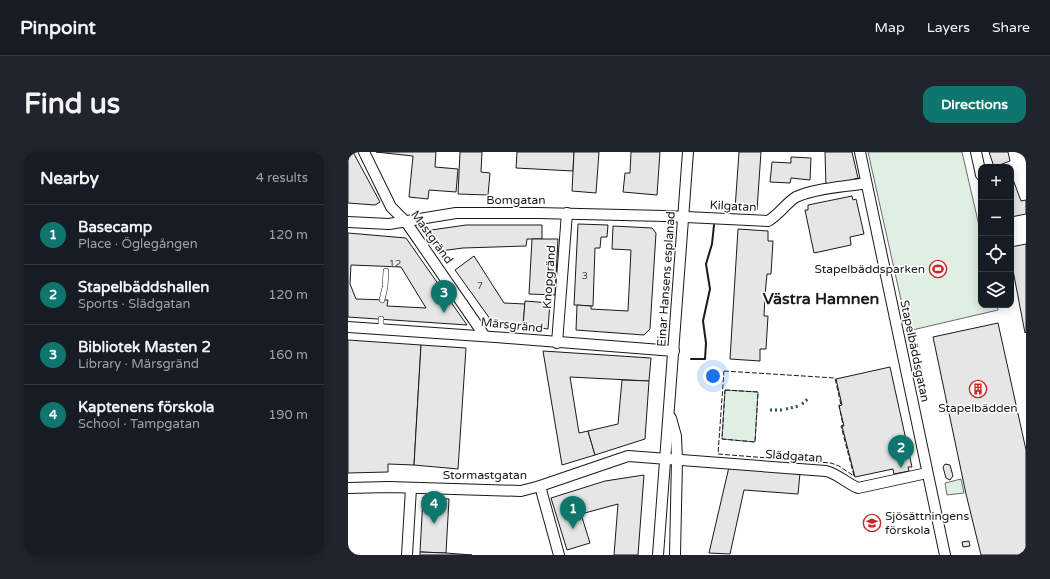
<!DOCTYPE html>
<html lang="en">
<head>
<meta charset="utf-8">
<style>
  body { margin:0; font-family:"Varela Round",sans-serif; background:#20242c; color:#f1f3f6 }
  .controls { position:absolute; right:12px; top:12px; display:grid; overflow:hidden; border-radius:8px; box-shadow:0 2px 10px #0003 }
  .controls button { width:36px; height:36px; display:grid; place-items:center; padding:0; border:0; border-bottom:1px solid #363941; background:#171b24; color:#f1f3f6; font:20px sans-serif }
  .you { position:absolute; left:365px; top:224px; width:14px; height:14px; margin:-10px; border:3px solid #fff; border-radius:50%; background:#1a73e8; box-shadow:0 0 0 6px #1a73e833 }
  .badge { display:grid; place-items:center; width:26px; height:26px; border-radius:50%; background:#0f766e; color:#fff; font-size:13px; font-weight:700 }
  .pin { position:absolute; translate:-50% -33px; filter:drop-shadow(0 1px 2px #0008) }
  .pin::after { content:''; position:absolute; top:21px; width:14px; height:12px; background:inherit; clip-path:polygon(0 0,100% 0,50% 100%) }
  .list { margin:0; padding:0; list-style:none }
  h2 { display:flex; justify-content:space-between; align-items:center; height:52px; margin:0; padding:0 16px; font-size:17px }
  h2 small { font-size:13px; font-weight:400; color:#9ea1a6 }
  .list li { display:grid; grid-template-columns:26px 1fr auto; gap:12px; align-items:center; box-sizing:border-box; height:60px; padding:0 16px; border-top:1px solid #363941 }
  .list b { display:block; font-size:15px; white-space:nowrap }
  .list p { margin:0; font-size:13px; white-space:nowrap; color:#9ea1a6 }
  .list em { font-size:13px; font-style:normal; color:#9ea1a6 }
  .icon { flex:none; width:22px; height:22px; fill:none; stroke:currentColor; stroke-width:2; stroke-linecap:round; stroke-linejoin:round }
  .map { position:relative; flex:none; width:678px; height:403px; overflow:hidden; border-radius:12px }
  header { display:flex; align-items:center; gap:24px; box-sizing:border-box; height:56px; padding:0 20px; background:#171b24; border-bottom:1px solid #363941 }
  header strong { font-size:19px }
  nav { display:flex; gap:22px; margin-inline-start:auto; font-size:14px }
  .intro { display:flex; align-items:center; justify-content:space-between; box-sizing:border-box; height:96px; padding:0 24px }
  h1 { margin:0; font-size:28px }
  .button { padding:10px 18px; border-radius:12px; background:#0f766e; color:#fff; font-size:14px; font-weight:700 }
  main { display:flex; gap:24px; padding:0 24px }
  aside { flex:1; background:#171b24; border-radius:12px; box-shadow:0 2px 10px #0003 }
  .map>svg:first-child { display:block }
</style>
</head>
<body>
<header>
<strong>Pinpoint</strong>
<nav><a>Map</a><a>Layers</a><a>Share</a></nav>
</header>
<div class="intro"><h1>Find us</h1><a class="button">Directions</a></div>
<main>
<aside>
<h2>Nearby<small>4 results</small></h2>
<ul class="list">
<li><span class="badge">1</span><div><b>Basecamp</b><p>Place · Öglegången</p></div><em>120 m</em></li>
<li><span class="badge">2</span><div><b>Stapelbäddshallen</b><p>Sports · Slädgatan</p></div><em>120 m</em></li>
<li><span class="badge">3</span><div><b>Bibliotek Masten 2</b><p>Library · Märsgränd</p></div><em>160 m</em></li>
<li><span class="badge">4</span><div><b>Kaptenens förskola</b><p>School · Tampgatan</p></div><em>190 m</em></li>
</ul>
</aside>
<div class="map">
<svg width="678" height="403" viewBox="0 0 678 403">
  <rect width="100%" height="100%" fill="#fff"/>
  <!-- green -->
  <g fill="#e0efe3" stroke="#6a6a6a">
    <path d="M520,0H614L633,82V153H649L650,158L560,179Z"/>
    <path d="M377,238L410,240L407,290L374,287Z"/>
    <path d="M613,327L616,341L599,343L597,331Z"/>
  </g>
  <!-- building -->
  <g fill="#e6e6e6" stroke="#1a1a1a" fill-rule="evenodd">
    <path d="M0,0H5L32,50L27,53L0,51Z"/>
    <path d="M28,0H88L87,15L110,17L108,40L81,38L80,47L61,45L65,4Z"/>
    <path d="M112,0H134L133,20L142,21L140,43L110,42Z"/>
    <path d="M169,0H226L225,19L168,16Z"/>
    <path d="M226,0H251L248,41L224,39Z"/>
    <path d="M283,0H312L309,43L275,40L277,21H282Z"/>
    <path d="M391,0H413L409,58L387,57Z"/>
    <path d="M477,0H504L510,26L478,36Z"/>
    <path d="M641,0H660L662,9L646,15Z"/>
    <path d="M443,5L463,6L462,28L443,26L442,31L422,30L424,10L443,11Z"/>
    <path d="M663,22L673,49L678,48V62L663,65Z"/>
    <path d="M504,44L505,48L508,47L516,82L502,85L503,93L466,101L457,58H460V53Z"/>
    <path d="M230,72L260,73L259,85H253L252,96H247L245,154L226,153Z"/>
    <path d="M118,73H194V87H179L178,94L115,96L92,99L86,86H84L83,78Z"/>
    <path d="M265,74L304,76L308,81L302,177L296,183L228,178L229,153L243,154V157L280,159L283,98L264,97Z"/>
    <path d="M390,77L420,79V89H425L423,122H419L417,143L416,164H420L418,197H412V209L382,207Z"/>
    <path d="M0,81L58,86L119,173L0,165ZM3,113L53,115L78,156L39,154L40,148L8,147L2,132Z"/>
    <path d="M184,87H210L207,143L181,142Z"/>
    <path d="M678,92V180L677,181L663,108V95Z"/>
    <path d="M126,104L156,151L177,152L175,174L145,171L107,118Z"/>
    <path d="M177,149L202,151L200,177L175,174Z"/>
    <path d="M650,171L678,298V403H633L618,342L585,185Z"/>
    <path d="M0,188L73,193L66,313L40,312V320L0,321Z"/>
    <path d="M73,193L118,196L110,317L66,313Z"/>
    <path d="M195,199L303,206L301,229L222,225L231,281L240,279L247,303L214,313Z"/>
    <path d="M542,215L564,315H560L561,319L546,322L545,317L507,325L494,274H496L491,254L494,253L488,227Z"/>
    <path d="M274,228L301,229L297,287L247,303L240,279L270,272Z"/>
    <path d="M597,312L602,313L605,324L602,328L598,326L595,315Z"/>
    <path d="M381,315L452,321L450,342L396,338L382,402L361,401Z"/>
    <path d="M296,323L290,403H266L270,352L233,362L242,391L219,398L203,346L257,329Z"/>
    <path d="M75,345L101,347L98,401L72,400Z"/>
    <path d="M621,389L622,394L615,395L614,390Z"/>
    <path d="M72,400L98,401L124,403H72Z"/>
  </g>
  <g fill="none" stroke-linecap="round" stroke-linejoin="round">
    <defs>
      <g id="lane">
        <path d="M34,148L37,135L38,119"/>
        <path d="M33,167V177"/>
      </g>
      <g id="street">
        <path d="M16,0L43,55L58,70L136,183"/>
        <path d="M512,0L597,403"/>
        <path d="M628,0L633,23"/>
        <path d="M0,70L41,72L108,61H190L317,64L420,69C431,63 438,51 448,45C467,36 497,35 518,31"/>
        <path d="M0,175C109,182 217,190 326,199"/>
        <path d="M209,191L219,61"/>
        <path d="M323,266L328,284L329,308L327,403"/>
        <path d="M192,334L211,403"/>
        <path d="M0,336L41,335L173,339L192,334L280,304L478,319C490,322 498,331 510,336L579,321"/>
        <path d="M59,403L63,336"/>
        <path d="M310,403L340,0"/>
      </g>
    </defs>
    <!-- lane casing -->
    <use href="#lane" stroke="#1a1a1a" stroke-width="6"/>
    <!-- street casing -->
    <use href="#street" stroke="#1a1a1a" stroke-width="12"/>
    <!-- lane -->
    <use href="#lane" stroke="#fff" stroke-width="5"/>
    <!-- street -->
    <use href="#street" stroke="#fff" stroke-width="10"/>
    <!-- hedge -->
    <g stroke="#2b5a34" stroke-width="3" stroke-dasharray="2 3" stroke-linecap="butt">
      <path d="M454,252L461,246"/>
      <path d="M438,257L451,254"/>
      <path d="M422,258H435"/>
    </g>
    <!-- fence -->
    <g stroke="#1a1a1a" stroke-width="1" stroke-dasharray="5 2" stroke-linecap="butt">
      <path d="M376,219L487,226L493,253H491L495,273L493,274L506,324L491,314L483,311L370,302Z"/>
      <path d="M377,238L410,240L407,290L374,287Z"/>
    </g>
    <!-- wall -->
    <path stroke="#1a1a1a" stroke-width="2" d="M343,207H357L358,191L355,169L362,137L358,112L364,92L366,73"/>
  </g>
  <!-- icons -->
  <defs>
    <symbol id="stadium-ring" viewBox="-11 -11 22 22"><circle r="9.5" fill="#fff" stroke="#c62828" stroke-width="1.5"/><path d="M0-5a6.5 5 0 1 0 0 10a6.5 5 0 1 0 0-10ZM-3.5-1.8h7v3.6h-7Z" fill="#c62828"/></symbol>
    <symbol id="building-ring" viewBox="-11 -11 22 22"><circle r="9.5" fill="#fff" stroke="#c62828" stroke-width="1.5"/><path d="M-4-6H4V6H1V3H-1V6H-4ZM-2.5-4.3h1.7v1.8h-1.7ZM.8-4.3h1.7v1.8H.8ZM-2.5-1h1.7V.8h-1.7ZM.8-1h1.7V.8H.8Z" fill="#c62828"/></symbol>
    <symbol id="school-ring" viewBox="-11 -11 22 22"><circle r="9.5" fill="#fff" stroke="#c62828" stroke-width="1.5"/><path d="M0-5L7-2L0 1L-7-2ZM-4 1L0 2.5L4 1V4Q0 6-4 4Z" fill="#c62828"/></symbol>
  </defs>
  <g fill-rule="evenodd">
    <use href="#stadium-ring" x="580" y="107" width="20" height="20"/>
    <use href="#building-ring" x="620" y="227" width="20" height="20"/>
    <use href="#school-ring" x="514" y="361" width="20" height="20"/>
  </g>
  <g text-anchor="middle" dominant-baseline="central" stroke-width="3" stroke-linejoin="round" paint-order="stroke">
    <!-- number labels -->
    <g font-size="10" fill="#4d4d4d">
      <text x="47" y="112">12</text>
      <text x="237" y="124">3</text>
      <text x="132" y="134">7</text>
    </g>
    <!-- street labels -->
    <g font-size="12" fill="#1a1a1a" stroke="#fff">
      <text x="168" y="48">Bomgatan</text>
      <text transform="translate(385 54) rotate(3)">Kilgatan</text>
      <text transform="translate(84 85) rotate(54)">Mastgränd</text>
      <text transform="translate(201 125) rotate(-86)">Knopgränd</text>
      <text transform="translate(318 127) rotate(-86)">Einar Hansens esplanad</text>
      <text transform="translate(164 173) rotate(6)">Märsgränd</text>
      <text transform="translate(567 199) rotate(78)">Stapelbäddsgatan</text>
      <text transform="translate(446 304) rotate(4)">Slädgatan</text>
      <text x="137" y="323">Stormastgatan</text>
    </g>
    <!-- poi labels -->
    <g font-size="12" fill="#1a1a1a" stroke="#fff" text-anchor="end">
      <text x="577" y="117">Stapelbäddsparken</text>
      <text x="630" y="256" text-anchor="middle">Stapelbädden</text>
      <text x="537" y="364" text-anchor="start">Sjösättningens<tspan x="537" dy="14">förskola</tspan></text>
    </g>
    <!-- district labels -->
    <g font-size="16" font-weight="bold" fill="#1a1a1a" stroke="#fff">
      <text x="473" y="147">Västra Hamnen</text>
    </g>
  </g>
</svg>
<div class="controls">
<button>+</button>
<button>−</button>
<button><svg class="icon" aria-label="locate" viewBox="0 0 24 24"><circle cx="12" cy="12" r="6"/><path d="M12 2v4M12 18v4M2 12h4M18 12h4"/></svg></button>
<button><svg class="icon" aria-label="layers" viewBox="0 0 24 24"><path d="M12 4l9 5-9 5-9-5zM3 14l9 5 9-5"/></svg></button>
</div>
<div class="you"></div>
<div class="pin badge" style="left:225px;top:377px">1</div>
<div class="pin badge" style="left:553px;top:316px">2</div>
<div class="pin badge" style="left:96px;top:161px">3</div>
<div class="pin badge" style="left:86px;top:372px">4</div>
</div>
</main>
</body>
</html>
